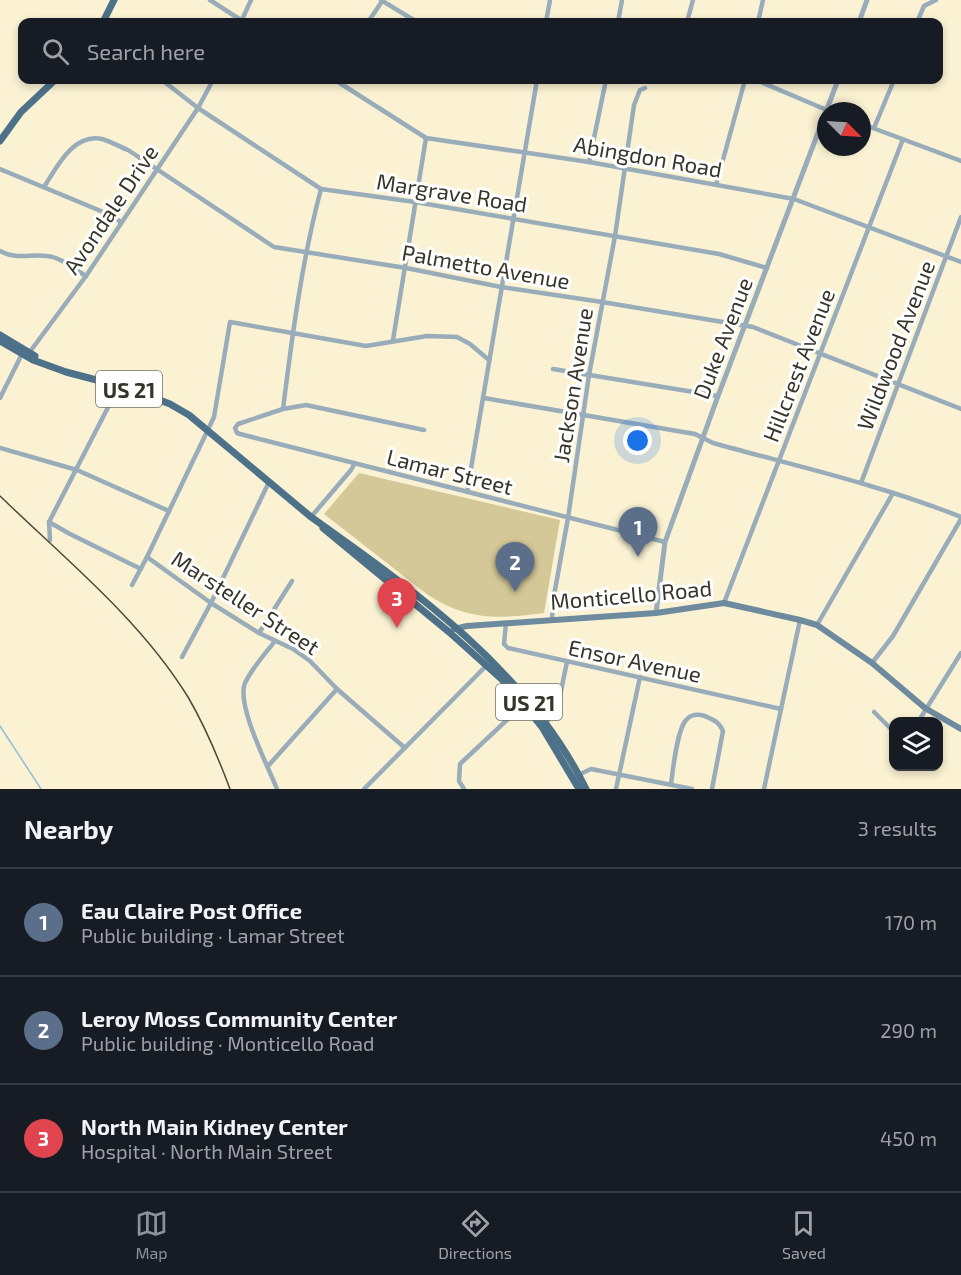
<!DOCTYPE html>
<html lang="en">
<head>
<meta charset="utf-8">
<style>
  body { margin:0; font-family:"Exo 2",sans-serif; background:#20242c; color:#f1f3f6 }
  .controls { position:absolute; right:18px; bottom:18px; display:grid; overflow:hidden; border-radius:12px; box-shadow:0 3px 9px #0003 }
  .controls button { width:54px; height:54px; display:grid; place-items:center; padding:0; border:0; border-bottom:2px solid #363941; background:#171b24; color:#f1f3f6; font:30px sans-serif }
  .compass { position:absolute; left:817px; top:102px; width:54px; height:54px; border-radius:50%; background:#171b24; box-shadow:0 3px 9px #0003; rotate:114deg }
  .you { position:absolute; left:638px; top:441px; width:21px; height:21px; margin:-15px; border:4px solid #fff; border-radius:50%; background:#1a73e8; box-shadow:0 0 0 9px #1a73e833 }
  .badge { display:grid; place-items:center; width:39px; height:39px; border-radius:50%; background:#8c9099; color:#fff; font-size:20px; font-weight:700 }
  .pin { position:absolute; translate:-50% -50px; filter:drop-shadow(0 2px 3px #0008) }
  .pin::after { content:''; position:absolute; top:32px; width:21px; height:18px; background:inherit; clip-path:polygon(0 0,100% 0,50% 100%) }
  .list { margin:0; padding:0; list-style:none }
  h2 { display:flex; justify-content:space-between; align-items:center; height:78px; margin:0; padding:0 24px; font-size:26px }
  h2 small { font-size:20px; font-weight:400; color:#9ea1a6 }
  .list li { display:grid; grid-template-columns:39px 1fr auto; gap:18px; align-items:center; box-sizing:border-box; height:108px; padding:0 24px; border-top:2px solid #363941 }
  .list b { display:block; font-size:22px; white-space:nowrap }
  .list p { margin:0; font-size:20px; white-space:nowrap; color:#9ea1a6 }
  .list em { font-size:20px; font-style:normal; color:#9ea1a6 }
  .icon { flex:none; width:33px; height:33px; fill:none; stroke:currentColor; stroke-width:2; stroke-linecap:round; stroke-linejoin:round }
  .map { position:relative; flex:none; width:961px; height:789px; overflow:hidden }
  .search { position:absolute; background:#171b24; box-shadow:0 3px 9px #0003; left:18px; right:18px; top:18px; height:66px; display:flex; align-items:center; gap:15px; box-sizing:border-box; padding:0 21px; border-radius:12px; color:#9ea1a6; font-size:22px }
  .sheet { height:402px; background:#171b24 }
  nav { display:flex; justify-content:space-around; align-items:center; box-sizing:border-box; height:84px; border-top:2px solid #363941; background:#171b24; font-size:16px; color:#9ea1a6 }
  nav a { display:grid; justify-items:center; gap:3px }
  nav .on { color:#8c9099 }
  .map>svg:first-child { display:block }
</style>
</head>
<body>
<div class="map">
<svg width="961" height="789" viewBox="0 0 961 789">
  <rect width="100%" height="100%" fill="#faf2d2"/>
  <!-- park -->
  <path fill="#d5c898" d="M359,473L560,520L544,613C498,619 469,621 428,595L324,514Z"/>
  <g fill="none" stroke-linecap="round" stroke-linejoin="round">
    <!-- stream -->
    <path stroke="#91bedd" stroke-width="1.5" d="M0,726L41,789"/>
    <!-- minor -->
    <g stroke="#98acba" stroke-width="4.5">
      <path d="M210,0L244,22"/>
      <path d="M381,0L417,22"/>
      <path d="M241,22L251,0"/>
      <path d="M368,22L383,0"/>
      <path d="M546,22L550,0"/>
      <path d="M618,22L622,0"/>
      <path d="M687,22L693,0"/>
      <path d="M758,22L763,0"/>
      <path d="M917,22L924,6L936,0"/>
      <path d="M162,80L198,108L321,189L415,202L719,254L767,268"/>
      <path d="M335,80L426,138L589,162L794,199L961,262"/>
      <path d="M756,80L829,111"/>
      <path d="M862,124L961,161"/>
      <path d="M874,128L894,80"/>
      <path d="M589,162L606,80"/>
      <path d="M0,169L108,214L121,222"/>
      <path d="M716,185L745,80"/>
      <path d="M44,187C57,167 73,133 102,139C110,141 120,147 128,150L274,247L406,268L501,287L602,302L753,327L961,409"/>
      <path d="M0,251C16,260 30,254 47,256C61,257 74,269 86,276"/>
      <path d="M393,340L426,138"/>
      <path d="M29,353L86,276L198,108L213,80"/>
      <path d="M553,369L718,396"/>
      <path d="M0,398L22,354"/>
      <path d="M484,398L695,434L713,443C796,466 881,485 961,517"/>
      <path d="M283,409C292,337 302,260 321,189"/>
      <path d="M424,430L306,405L283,409L238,424L235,428L237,433L240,434L665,542"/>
      <path d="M0,448L77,470L169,511"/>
      <path d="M861,483L961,217"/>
      <path d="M467,492L537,80"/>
      <path d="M311,517L351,470L355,463"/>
      <path d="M49,522L70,534L141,569"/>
      <path d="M50,540L49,522L119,386"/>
      <path d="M147,557L211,603L259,633L293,649L310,661L337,689L405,748"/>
      <path d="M132,585L147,557L214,417L230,322L366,346L427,336L457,337L470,344L489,360"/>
      <path d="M724,603L903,139"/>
      <path d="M552,620L553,601L568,518L589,375L615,236L634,105L640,90L645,88"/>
      <path d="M506,623L504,644L508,648L781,709"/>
      <path d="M817,625L893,493"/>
      <path d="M259,633L292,581"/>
      <path d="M275,641C265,654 252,668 245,683C236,705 268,766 277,789"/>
      <path d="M182,657L211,603L269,482"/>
      <path d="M872,663L893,636L961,519"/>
      <path d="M874,712L894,732"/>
      <path d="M918,722L961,653"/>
      <path d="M544,725L557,710L567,662"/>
      <path d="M268,766L337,689"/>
      <path d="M576,776L591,769L692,789"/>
      <path d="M671,784C673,770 677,728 687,719C692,714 698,714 705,716C714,720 719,722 723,731L712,789"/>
      <path d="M364,789L487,665"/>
      <path d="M464,789L459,781L460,764L524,704"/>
      <path d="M616,789L640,677"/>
      <path d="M764,789L800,620"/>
    </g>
    <!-- tertiary -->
    <g stroke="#98acba" stroke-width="5">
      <path d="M859,22L867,0"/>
      <path d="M656,613L665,542L718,396L838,80"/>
    </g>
    <!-- secondary -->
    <path stroke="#6d8a9e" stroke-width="6" d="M454,629L467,626L656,613L724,603L800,620L817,625L872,663L925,708L961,729"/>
    <!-- primary -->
    <g stroke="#4e718a" stroke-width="7">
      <path d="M103,22L114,0"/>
      <path d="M0,141L21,112L55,80"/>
      <path d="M0,335L35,356"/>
      <path d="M0,341L33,360L66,372L131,389L170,404L189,415L311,517C415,591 528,671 586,789"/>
      <path d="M323,528L449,632L508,685L542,727L579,789"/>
    </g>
    <!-- rail -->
    <path stroke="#4d493b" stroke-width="1.5" d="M0,496C65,559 140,619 188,697C205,726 218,757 230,789"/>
  </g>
  <g text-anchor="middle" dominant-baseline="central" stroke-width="6" stroke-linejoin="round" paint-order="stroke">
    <!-- shield labels -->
    <g fill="#fff" stroke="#737168" stroke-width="1.5">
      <rect x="96" y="371" width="66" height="36" rx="4.5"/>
      <rect x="496" y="684" width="66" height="36" rx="4.5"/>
    </g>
    <g font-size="21" font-weight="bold" fill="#373428">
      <text x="129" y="389">US 21</text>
      <text x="529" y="702">US 21</text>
    </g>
    <!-- street labels -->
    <g font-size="22" fill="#373428" stroke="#fff">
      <text transform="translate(648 156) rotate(10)">Abingdon Road</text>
      <text transform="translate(452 192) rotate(9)">Margrave Road</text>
      <text transform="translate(110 209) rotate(-56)">Avondale Drive</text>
      <text transform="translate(486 266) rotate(10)">Palmetto Avenue</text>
      <text transform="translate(722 338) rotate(-69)">Duke Avenue</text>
      <text transform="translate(895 345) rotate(-69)">Wildwood Avenue</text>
      <text transform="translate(798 365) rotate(-69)">Hillcrest Avenue</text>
      <text transform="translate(572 385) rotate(-81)">Jackson Avenue</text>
      <text transform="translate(450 471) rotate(14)">Lamar Street</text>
      <text transform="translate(631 594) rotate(-5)">Monticello Road</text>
      <text transform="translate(246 602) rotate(33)">Marsteller Street</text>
      <text transform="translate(635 660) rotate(12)">Ensor Avenue</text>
    </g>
  </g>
</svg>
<div class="controls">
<button><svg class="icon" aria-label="layers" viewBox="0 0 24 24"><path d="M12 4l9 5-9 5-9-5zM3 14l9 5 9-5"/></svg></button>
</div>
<svg class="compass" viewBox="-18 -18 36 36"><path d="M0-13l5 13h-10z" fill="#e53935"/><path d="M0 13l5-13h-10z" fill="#9ea1a6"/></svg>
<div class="you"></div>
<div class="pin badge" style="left:638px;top:557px;background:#5c6f8a">1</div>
<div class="pin badge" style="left:515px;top:592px;background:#5c6f8a">2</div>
<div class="pin badge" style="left:397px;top:628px;background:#e0444e">3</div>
<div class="search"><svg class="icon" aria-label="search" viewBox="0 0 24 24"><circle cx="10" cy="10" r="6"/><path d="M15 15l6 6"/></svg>Search here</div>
</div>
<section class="sheet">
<h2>Nearby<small>3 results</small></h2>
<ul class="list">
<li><span class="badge" style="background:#5c6f8a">1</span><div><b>Eau Claire Post Office</b><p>Public building · Lamar Street</p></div><em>170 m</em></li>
<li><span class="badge" style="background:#5c6f8a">2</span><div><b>Leroy Moss Community Center</b><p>Public building · Monticello Road</p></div><em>290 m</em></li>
<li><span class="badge" style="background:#e0444e">3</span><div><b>North Main Kidney Center</b><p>Hospital · North Main Street</p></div><em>450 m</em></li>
</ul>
</section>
<nav>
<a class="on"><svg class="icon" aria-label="map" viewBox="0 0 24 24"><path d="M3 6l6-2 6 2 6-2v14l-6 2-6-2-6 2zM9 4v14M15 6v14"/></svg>Map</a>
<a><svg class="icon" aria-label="directions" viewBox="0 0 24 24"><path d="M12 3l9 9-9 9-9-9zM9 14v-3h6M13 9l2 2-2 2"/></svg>Directions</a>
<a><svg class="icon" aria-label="saved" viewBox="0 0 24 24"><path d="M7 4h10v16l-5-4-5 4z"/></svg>Saved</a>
</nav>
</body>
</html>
